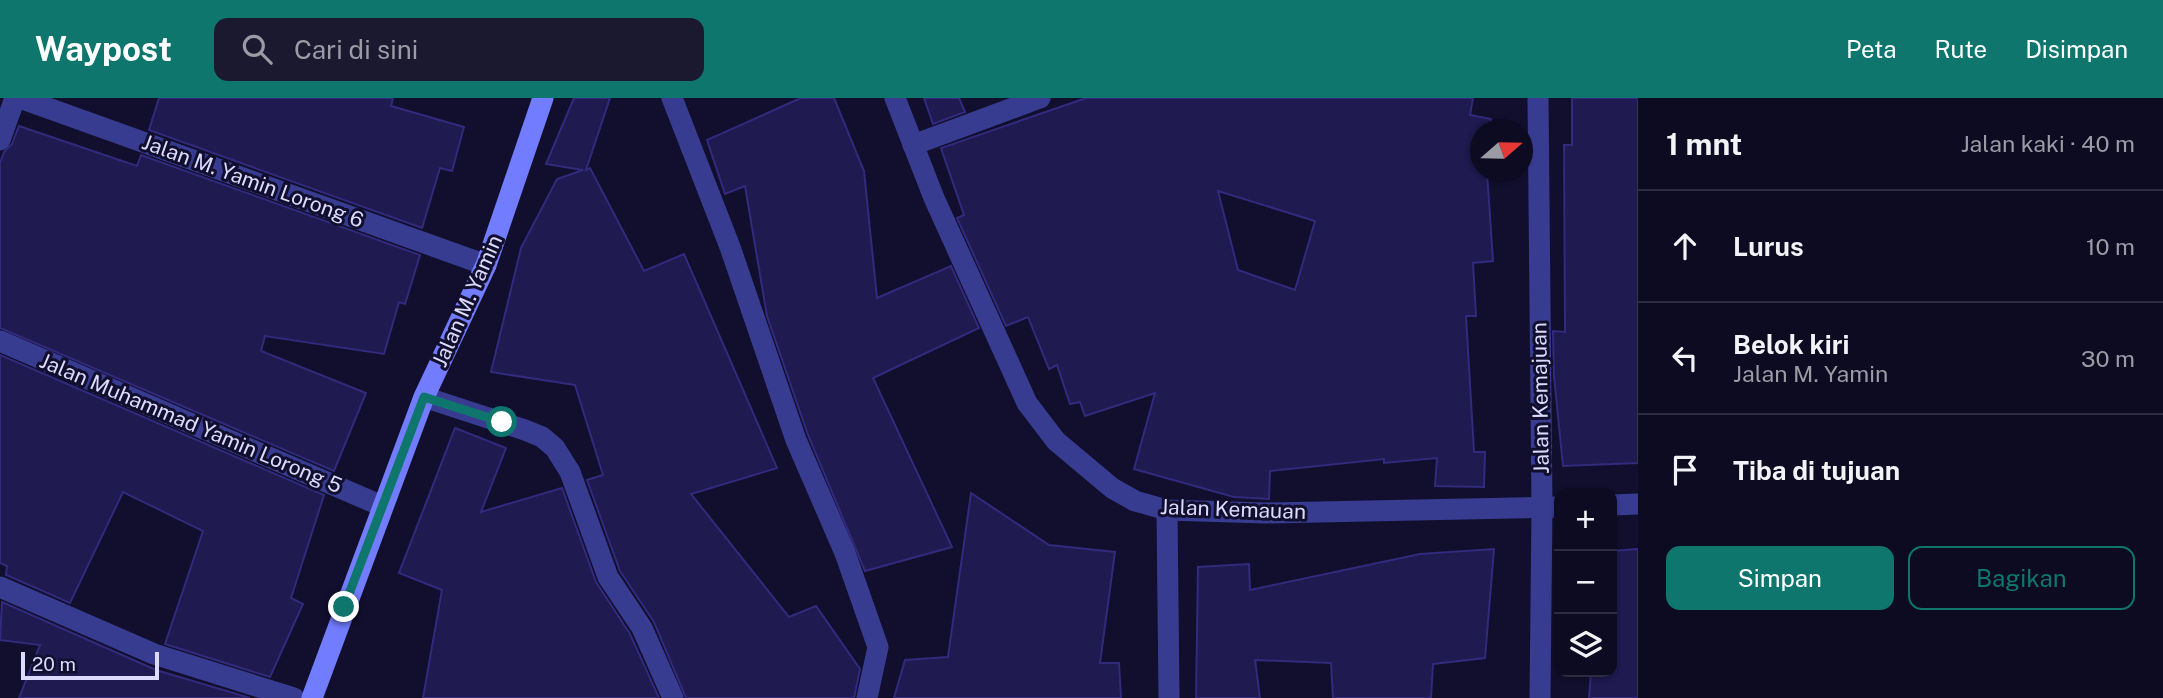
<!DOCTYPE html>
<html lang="id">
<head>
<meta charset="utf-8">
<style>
  body { margin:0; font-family:"Public Sans",sans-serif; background:#1b192f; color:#f1f3f6 }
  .controls { position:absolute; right:21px; bottom:21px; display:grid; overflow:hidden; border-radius:14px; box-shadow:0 2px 5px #0004 }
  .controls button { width:63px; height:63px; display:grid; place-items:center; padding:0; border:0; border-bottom:2px solid #2d2b40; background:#0d0b22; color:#f1f3f6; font:35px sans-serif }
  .compass { position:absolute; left:1470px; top:21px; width:63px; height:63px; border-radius:50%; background:#0d0b22; box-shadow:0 2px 5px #0004; rotate:70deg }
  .scale { position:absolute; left:21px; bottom:18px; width:138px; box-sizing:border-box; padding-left:7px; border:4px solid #dcdbff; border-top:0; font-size:19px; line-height:24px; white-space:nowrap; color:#dcdbff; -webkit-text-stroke:5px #110f2d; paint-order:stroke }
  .stop { position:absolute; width:21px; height:21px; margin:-16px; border:5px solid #0f766e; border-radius:50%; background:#fff }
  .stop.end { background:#0f766e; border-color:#fff; box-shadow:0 2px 7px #0008 }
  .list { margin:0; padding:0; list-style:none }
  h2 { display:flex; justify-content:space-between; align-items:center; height:91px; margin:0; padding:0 28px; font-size:30px }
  h2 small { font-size:23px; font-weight:400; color:#9a9ba5 }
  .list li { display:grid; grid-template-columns:46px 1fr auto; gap:21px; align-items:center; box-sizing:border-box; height:112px; padding:0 28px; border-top:2px solid #2d2b40 }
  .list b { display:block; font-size:26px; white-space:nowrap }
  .list p { margin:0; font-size:23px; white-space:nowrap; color:#9a9ba5 }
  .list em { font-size:23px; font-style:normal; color:#9a9ba5 }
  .actions { display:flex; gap:14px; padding:21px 28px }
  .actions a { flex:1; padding:16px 0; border:2px solid #0f766e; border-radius:14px; text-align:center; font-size:24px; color:#0f766e }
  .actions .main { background:#0f766e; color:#fff }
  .icon { flex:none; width:38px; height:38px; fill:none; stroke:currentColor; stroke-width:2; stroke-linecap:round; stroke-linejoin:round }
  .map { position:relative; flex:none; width:1638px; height:600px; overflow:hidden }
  header { display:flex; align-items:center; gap:42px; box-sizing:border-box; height:98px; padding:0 35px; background:#0f766e; color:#fff }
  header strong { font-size:33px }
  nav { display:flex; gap:38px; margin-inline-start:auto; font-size:24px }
  .search { width:490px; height:63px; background:#1b192f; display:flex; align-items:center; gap:18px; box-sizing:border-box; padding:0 24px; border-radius:14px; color:#9a9ba5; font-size:26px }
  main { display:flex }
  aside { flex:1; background:#0d0b22 }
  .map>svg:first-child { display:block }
</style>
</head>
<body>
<header>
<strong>Waypost</strong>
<div class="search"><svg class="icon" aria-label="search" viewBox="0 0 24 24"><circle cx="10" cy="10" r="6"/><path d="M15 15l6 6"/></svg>Cari di sini</div>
<nav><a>Peta</a><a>Rute</a><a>Disimpan</a></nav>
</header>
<main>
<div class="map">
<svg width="1638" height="600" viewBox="0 0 1638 600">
  <rect width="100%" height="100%" fill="#110f2d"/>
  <!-- building -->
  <g fill="#1f1a50" stroke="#322a7d" stroke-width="2" fill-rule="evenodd">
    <path d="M159,0H393L391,8L464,29L452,73L440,70L422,130L149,32Z"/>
    <path d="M574,0H610L586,72L590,70L644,173L684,156L777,370L691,396L789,519L816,508L860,571L854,600H686L654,524L620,473L587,382L603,377L575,287L491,274L521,150L557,81L583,72L546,66Z"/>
    <path d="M801,0H834L864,73L877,200L951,168L979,230L873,280L952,449L865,473L808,337L767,218L745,88L725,96L707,42Z"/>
    <path d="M924,0H959L965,14L933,26Z"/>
    <path d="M1086,0H1473L1470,17L1491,21L1490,32H1480V74H1487L1493,163L1473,165L1476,218H1466L1474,354H1485L1484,389L1435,388L1437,360L1384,365V361L1270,373L1269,401L1234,399L1134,371L1155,295L1085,318L1080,304L1070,306L1057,267L1049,271L1028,219L1006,228L957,120L964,117L941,50ZM1218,93L1315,123L1295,192L1238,172Z"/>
    <path d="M1572,0H1638V365L1563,368L1554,278L1553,233L1565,234L1564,47H1572Z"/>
    <path d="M19,28L137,68L141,57L420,157L405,206L399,204L384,256L265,238L261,253L366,295L334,373L0,230V65L4,54L12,46Z"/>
    <path d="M0,257L324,397L291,500L303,506L270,579L165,546L203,433L123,394L70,505L6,477L7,468L0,465Z"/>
    <path d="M455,330L506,350L481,414L562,390L596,484L630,536L659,600H423L442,492L399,475Z"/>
    <path d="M971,395L1049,447L1115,454L1100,565H1119L1121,600H894L905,562L948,559Z"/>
    <path d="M1494,451L1485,560L1433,566L1431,600H1333L1331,565L1255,562L1260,600H1196L1198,469L1249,466L1250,492L1420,456Z"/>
    <path d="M1638,451V600H1589L1591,574H1612V453Z"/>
    <path d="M2,504L156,572L250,600H19L40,547L0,542Z"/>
  </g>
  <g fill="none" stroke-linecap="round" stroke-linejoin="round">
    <!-- street -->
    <g stroke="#373c90" stroke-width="21">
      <path d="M20,0L486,167"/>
      <path d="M672,0L730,149L796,342L845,455L878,549L867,600"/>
      <path d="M895,0L934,100L1027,305L1056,343L1112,390L1135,403L1167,412L1265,415L1559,409"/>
      <path d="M1538,0L1542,410L1540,600"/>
      <path d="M0,42L15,0"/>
      <path d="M913,47L1040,0"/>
      <path d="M0,243L382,408"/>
      <path d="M424,299L525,332L542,339L555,350L570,374L608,479L642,530L673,600"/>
      <path d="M1612,407L1638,406"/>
      <path d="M1167,412L1169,600"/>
      <path d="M0,489L154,556L294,600"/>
    </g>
    <!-- secondary -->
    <path stroke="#727cff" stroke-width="21" d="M312,600L424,299L486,167L543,0"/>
  </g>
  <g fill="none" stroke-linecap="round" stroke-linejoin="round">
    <!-- route -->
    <path stroke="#0f766e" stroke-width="9" d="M344,509L424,299L502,324"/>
  </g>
  <g text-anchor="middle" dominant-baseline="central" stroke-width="6" stroke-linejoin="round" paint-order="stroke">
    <!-- street labels -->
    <g font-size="21" fill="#dcdbff" stroke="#110f2d">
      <text transform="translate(253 83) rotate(20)">Jalan M. Yamin Lorong 6</text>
      <text transform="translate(467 203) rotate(-66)">Jalan M. Yamin</text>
      <text transform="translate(1540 300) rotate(-91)">Jalan Kemajuan</text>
      <text transform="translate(191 325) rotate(23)">Jalan Muhammad Yamin Lorong 5</text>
      <text transform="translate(1233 411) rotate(2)">Jalan Kemauan</text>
    </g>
  </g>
</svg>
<div class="controls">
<button>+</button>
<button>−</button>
<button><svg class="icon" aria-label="layers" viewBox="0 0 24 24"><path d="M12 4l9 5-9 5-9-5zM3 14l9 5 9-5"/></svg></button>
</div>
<svg class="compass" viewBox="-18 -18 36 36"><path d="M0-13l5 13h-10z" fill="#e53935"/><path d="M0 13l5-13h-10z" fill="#9a9ba5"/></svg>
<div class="scale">20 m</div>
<div class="stop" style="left:502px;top:324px"></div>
<div class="stop end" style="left:344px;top:509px"></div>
</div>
<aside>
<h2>1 mnt<small>Jalan kaki · 40 m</small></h2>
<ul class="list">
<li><svg class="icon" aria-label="ahead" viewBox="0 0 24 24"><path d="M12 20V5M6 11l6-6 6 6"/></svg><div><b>Lurus</b></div><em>10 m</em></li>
<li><svg class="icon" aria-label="left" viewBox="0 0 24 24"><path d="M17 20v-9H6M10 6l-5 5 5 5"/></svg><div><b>Belok kiri</b><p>Jalan M. Yamin</p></div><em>30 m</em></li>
<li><svg class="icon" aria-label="arrive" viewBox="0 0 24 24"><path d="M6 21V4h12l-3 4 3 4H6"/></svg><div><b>Tiba di tujuan</b></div></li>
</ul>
<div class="actions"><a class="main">Simpan</a><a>Bagikan</a></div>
</aside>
</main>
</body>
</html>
